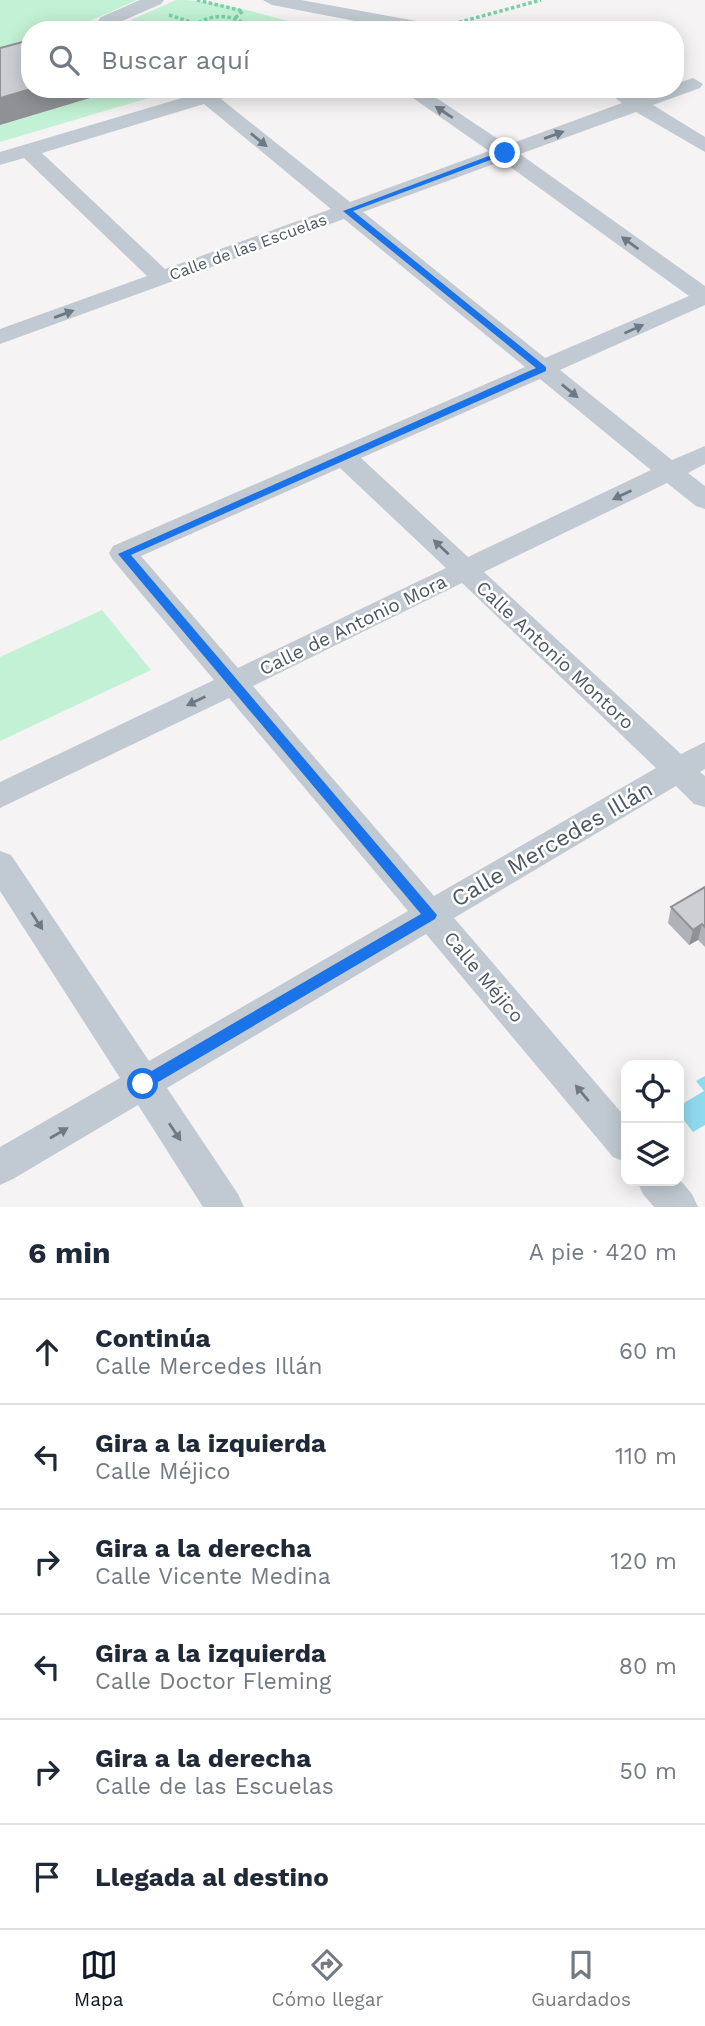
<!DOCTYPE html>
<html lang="es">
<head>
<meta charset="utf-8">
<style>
  body { margin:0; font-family:"Work Sans",sans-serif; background:#f2f2f3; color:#1f2937 }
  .controls { position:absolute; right:21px; bottom:21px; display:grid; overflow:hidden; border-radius:14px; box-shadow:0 4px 18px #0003 }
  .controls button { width:63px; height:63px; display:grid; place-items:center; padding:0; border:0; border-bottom:2px solid #e0e1e3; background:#fff; color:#1f2937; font:35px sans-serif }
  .stop { position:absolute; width:21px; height:21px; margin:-16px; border:5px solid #1a73e8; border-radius:50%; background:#fff }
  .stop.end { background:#1a73e8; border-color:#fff; box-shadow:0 2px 7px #0008 }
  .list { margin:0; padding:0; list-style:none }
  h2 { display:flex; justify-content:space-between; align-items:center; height:91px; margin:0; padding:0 28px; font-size:30px }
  h2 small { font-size:23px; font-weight:400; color:#747a83 }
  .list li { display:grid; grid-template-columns:46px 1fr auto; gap:21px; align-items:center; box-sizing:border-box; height:105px; padding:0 28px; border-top:2px solid #e0e1e3 }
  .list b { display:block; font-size:26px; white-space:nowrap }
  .list p { margin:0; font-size:23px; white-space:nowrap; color:#747a83 }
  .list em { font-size:23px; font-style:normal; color:#747a83 }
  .icon { flex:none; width:38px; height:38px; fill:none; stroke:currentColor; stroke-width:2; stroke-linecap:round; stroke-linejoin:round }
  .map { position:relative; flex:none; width:705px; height:1207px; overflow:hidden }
  .search { position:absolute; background:#fff; box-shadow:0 4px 18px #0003; left:21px; right:21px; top:21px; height:77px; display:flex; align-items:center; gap:18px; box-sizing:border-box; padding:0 24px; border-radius:28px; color:#747a83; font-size:26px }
  .sheet { height:721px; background:#fff }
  nav { display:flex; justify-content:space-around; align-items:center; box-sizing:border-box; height:98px; border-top:2px solid #e0e1e3; background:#fff; font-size:19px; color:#747a83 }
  nav a { display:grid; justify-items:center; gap:4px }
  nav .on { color:#111827 }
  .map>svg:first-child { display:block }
</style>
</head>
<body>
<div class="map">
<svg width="705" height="1207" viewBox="0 0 705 1207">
  <rect width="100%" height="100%" fill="#f5f3f3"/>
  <!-- green -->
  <g fill="#c3f1d5">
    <path d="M0,0H137L85,23L92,30H30V89H157L162,94L0,142Z"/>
    <path d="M176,0C220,0 266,16 308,26L313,30H144L131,20Z"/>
    <path d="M102,610L151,670L0,741V657Z"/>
  </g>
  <!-- water -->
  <path fill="#90daee" d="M705,1076V1125L693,1132L679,1114V1106L704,1091L696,1081Z"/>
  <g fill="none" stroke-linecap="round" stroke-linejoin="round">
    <!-- path -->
    <g stroke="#7ad0a6" stroke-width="3.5" stroke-dasharray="3.5 2.5" stroke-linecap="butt">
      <path d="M197,0L243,11L235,18"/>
      <path d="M169,15L194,23"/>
      <path d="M453,24L541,0"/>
      <path d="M189,30C207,13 234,11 251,30"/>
    </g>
    <!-- street -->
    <g fill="#c1cad2" fill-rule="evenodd">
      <path d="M140,0H164L161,4L120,22L128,30H107L98,21L101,17Z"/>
      <path d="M263,0H301L433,24L442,30H402L272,5Z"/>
      <path d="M693,78L703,84L700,88L653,105L705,137V152L636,112L520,154L705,286V305L560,370L672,460L705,446V464L688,473L705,486V509L696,506L667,483L484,572L681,754L705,742V769L700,772L705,776V807L694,804L676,786L454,918L626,1118V1162L613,1157L426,934L167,1088L238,1194L244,1207H203L138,1105L13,1179L0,1185V1147L120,1078L0,891V851L11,855L149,1061L408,911L229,698L0,808V782L214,680L113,560L109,553L113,546L525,367L344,219L0,344V329L147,276L24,158L0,165V152L192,95L187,89H243L240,93L221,99L350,202L489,151L400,89H423L507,145L622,103L603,89H627L639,97L660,89H675V84ZM204,104L331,209L165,269L42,153ZM502,161L689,296L545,358L363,212ZM540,379L651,470L468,557L361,458ZM340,468L446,568L238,668L141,556ZM462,583L656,768L434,896L253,686Z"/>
      <path d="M679,1179L692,1194L698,1207H654L643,1194L637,1181Z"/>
    </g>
  </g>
  <!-- wall -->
  <path fill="#b0b2b7" d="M705,887V947L698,940L689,945L668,923L671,907Z"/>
  <!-- shaded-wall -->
  <g fill="#909195">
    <path d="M31,89H120L0,125V98Z"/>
    <path d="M702,924L698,940L689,945L693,930Z"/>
  </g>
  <!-- building -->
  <g fill="#cdcfd5" stroke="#909195" stroke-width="2">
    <path d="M95,22L104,30H66Z"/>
    <path d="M30,40V89H31L0,98V48Z"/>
    <path d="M705,887V927L702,924L693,930L671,907Z"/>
  </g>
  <!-- one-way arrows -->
  <defs><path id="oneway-solid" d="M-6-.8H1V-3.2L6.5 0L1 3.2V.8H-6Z" transform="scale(1.75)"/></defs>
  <g fill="#6e7983">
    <use href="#oneway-solid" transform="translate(444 112) rotate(-146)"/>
    <use href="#oneway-solid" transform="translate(554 135) rotate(-20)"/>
    <use href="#oneway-solid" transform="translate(259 140) rotate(39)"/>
    <use href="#oneway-solid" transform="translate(630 243) rotate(-144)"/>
    <use href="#oneway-solid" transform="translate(64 314) rotate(-20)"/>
    <use href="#oneway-solid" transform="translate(634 329) rotate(-24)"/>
    <use href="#oneway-solid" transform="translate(570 391) rotate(39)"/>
    <use href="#oneway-solid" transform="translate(622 495) rotate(154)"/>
    <use href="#oneway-solid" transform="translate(441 547) rotate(-137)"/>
    <use href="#oneway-solid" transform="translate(196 701) rotate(154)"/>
    <use href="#oneway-solid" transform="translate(37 921) rotate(57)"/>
    <use href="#oneway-solid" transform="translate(582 1093) rotate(-130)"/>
    <use href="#oneway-solid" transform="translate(175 1132) rotate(56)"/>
    <use href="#oneway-solid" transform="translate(59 1133) rotate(-30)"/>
  </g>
  <!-- route -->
  <path fill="#1a73e8" d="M502,151L509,153L353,211L546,367V371L131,555L437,915L435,919L148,1088H138L136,1084L138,1079L421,914L118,554L536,368L343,211Z"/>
  <g text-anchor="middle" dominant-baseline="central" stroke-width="5" stroke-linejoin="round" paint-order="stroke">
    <!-- far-street labels -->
    <g font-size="16" fill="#4a5661" stroke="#fff">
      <text transform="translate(248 247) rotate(-20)">Calle de las Escuelas</text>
    </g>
    <!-- street labels -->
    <g font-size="19" fill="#4a5661" stroke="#fff">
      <text transform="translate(353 625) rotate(-26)">Calle de Antonio Mora</text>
      <text transform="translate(555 655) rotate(43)">Calle Antonio Montoro</text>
      <text transform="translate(484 977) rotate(50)">Calle Méjico</text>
    </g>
    <!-- near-street labels -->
    <g font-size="23" fill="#4a5661" stroke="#fff">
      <text transform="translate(552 844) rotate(-30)">Calle Mercedes Illán</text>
    </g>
  </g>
</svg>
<div class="controls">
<button><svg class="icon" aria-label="locate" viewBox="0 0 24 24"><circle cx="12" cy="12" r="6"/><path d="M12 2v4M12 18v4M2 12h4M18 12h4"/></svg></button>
<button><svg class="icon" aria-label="layers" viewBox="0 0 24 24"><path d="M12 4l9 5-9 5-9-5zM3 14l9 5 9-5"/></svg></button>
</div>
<div class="stop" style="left:143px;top:1084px"></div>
<div class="stop end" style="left:505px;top:153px"></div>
<div class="search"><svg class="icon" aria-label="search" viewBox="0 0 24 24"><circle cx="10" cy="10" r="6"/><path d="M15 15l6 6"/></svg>Buscar aquí</div>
</div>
<section class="sheet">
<h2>6 min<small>A pie · 420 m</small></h2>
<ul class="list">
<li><svg class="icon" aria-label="ahead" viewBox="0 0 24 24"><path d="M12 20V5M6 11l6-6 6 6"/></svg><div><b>Continúa</b><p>Calle Mercedes Illán</p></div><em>60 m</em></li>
<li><svg class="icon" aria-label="left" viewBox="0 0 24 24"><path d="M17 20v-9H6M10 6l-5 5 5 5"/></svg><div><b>Gira a la izquierda</b><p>Calle Méjico</p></div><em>110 m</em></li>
<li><svg class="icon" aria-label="right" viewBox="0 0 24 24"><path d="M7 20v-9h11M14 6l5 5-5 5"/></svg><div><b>Gira a la derecha</b><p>Calle Vicente Medina</p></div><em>120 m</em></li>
<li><svg class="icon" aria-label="left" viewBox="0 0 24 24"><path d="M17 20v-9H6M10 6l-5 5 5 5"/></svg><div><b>Gira a la izquierda</b><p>Calle Doctor Fleming</p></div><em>80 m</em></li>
<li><svg class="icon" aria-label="right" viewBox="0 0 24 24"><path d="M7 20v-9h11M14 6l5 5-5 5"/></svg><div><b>Gira a la derecha</b><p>Calle de las Escuelas</p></div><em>50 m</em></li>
<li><svg class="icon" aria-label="arrive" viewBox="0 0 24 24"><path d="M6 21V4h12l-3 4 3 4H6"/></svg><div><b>Llegada al destino</b></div></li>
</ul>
</section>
<nav>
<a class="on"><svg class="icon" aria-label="map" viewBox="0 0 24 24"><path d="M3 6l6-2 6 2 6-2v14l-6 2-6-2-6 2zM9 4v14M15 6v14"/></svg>Mapa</a>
<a><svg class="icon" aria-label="directions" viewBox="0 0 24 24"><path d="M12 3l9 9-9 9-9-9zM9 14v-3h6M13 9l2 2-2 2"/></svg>Cómo llegar</a>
<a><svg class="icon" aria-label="saved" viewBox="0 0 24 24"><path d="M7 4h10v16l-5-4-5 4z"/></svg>Guardados</a>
</nav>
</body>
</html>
